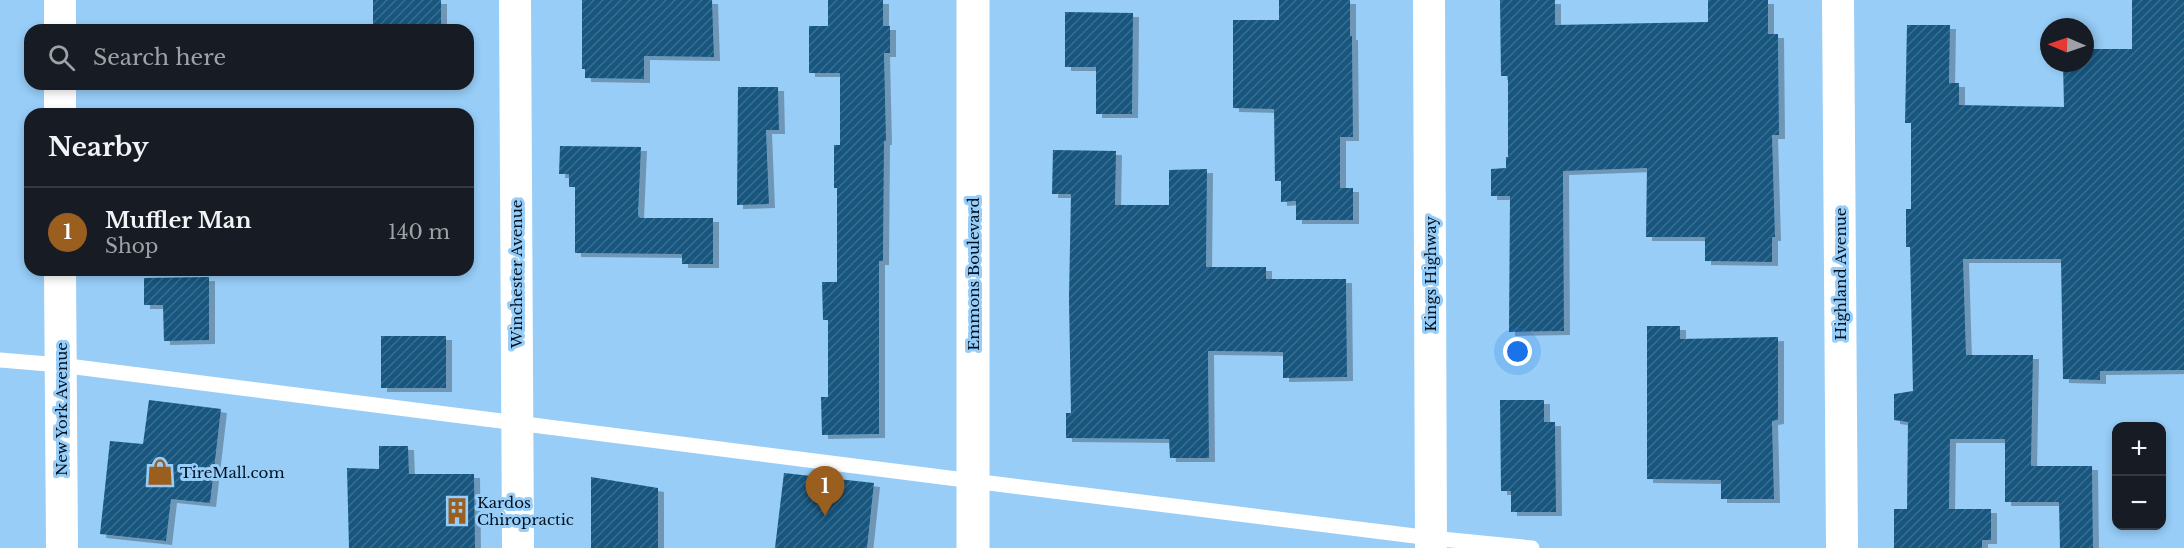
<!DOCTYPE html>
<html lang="en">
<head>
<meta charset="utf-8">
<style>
  body { margin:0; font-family:"Libre Baskerville",serif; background:#20242c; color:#f1f3f6 }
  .controls { position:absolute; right:18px; bottom:18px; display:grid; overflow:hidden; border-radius:12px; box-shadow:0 3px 9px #0003 }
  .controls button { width:54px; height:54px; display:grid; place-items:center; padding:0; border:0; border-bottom:2px solid #363941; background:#171b24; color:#f1f3f6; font:30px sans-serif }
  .compass { position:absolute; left:2040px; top:18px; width:54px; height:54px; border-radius:50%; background:#171b24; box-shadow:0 3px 9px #0003; rotate:272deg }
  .you { position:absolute; left:1518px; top:352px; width:21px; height:21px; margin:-15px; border:4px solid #fff; border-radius:50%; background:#1a73e8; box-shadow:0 0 0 9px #1a73e833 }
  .badge { display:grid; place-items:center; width:39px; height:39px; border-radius:50%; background:#9a5e1f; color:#fff; font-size:20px; font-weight:700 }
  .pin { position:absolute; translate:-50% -50px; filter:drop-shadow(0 2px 3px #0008) }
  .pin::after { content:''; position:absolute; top:32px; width:21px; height:18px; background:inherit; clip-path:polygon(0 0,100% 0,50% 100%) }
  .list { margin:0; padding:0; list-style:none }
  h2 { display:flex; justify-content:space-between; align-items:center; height:78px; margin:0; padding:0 24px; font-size:26px }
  h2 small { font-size:20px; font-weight:400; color:#9ea1a6 }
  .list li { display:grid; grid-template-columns:39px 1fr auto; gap:18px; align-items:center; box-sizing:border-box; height:90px; padding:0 24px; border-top:2px solid #363941 }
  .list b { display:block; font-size:22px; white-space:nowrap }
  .list p { margin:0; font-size:20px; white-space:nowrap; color:#9ea1a6 }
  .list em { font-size:20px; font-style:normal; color:#9ea1a6 }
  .icon { flex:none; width:33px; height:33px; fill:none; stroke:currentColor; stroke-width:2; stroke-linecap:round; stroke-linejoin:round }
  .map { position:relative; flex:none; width:2184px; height:548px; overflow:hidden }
  .search { position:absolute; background:#171b24; box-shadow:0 3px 9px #0003; left:24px; top:24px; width:450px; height:66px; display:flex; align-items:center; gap:15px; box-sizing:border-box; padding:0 21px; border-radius:18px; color:#9ea1a6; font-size:22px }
  .panel { position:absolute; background:#171b24; box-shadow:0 3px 9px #0003; left:24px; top:108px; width:450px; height:168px; border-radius:18px }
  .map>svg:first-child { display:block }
</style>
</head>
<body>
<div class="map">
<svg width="2184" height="548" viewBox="0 0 2184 548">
  <defs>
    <pattern id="building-hatch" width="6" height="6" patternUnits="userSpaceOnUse" patternTransform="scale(1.5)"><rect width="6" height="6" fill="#16567f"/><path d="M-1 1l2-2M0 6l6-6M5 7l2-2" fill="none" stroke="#3d6e8e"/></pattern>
    <filter id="shadow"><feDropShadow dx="6" dy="4" stdDeviation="0" flood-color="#0004"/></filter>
  </defs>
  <rect width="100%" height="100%" fill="#97cdf7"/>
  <!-- building -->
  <g fill="url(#building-hatch)" filter="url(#shadow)">
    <rect x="373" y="0" width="68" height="30"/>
    <path d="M582,0H712L714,57L644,56V79L585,78V69H582Z"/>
    <path d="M828,0H883V26H890V53H884L886,141H884L883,261H879V434L822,435L821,397H828V320H823L822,282H837V188H834V145H840V73H809V26H828Z"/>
    <path d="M1279,0H1350V36H1352L1353,137H1340V188H1353V220H1296V201L1281,202V181H1275L1274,109L1233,108V20H1279Z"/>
    <path d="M1500,0H1555V25L1708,22V0H1768V34H1778L1779,135H1772L1775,237H1772V262L1705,261V237H1646L1647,168L1563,171L1564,331L1509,332L1510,196H1491V169L1506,168V157H1508V76H1501Z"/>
    <path d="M2132,0H2184V370L2100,371V380L2063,379L2061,259H1963L1966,355H2033L2031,466H2092L2093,548H2060L2059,502H2005V439H1950L1949,509H1991V540H1982V548H1894V509H1907L1908,422L1894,420V394L1913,391L1910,247H1906V209H1911V123H1905L1907,25H1950L1949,83H1959V105L2064,107L2063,63H2085V49H2132Z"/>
    <path d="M1065,12L1133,13L1132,114H1096V67H1065Z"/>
    <path d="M738,87H778L779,130H766L769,204L737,205Z"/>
    <path d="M560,146L641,147L638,215L640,218H713V264H682V254L575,253V187H569V174H559Z"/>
    <path d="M1053,150L1116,151L1115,205H1169V170L1207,169L1206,267H1266V279H1346L1347,377L1283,378V352L1208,351L1209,458H1170L1169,439L1066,438V413H1071L1069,298L1071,194H1052Z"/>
    <path d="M209,277V340L164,341L163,305H144V278Z"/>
    <path d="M1647,326H1680V339L1778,337V420L1772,421L1774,499H1721V480L1647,479Z"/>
    <rect x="381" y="336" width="65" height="52"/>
    <path d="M149,400L221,409L210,503L171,499L166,541L100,534L110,441L143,444Z"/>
    <path d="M1500,400H1544V422H1555L1556,512H1511V491H1501Z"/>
    <path d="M379,446H408L409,474H474L475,548H349L347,468L379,469Z"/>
    <path d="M784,473L874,483L867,548H775Z"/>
    <path d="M591,477L658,488V548H591Z"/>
  </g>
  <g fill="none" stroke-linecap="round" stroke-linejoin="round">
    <!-- lane -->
    <path stroke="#fff" stroke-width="15" d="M0,360L60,365L973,481L1431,538L1532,548"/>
    <!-- street -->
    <g stroke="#fff" stroke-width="32">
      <path d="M515,0L518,548"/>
      <path d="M1429,0L1431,548"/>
      <path d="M1838,0L1842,548"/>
      <path d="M60,30V0"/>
      <path d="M60,114V84"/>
      <path d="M60,270L62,548"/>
    </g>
    <!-- secondary -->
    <path stroke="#fff" stroke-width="33" d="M973,548V0"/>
  </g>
  <!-- icons -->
  <defs>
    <symbol id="shop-bare" viewBox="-9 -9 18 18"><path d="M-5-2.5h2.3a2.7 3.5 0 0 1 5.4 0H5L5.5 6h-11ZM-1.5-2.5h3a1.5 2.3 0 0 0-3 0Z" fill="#9a5e1f" stroke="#97cdf7" stroke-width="2.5" paint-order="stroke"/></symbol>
    <symbol id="building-bare" viewBox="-9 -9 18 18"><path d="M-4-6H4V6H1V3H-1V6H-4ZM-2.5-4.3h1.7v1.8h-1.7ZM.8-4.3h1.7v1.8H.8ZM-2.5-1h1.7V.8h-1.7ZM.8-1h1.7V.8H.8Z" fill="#9a5e1f" stroke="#97cdf7" stroke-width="2.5" paint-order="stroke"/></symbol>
  </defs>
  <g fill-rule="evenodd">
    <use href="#shop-bare" x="141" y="453" width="38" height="38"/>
    <use href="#building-bare" x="438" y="492" width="38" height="38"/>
  </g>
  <g text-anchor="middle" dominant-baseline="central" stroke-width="6" stroke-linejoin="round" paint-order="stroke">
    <!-- street labels -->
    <g font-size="15" fill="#001120" stroke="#97cdf7">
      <text transform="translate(516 274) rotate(-90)">Winchester Avenue</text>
      <text transform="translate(973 274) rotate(-90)">Emmons Boulevard</text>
      <text transform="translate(1430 274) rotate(-90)">Kings Highway</text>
      <text transform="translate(1840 274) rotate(-90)">Highland Avenue</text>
      <text transform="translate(61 409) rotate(-90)">New York Avenue</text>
    </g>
    <!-- poi labels -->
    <g font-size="15" fill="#001120" stroke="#97cdf7" text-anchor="start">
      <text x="180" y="472">TireMall.com</text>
      <text x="477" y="502">Kardos<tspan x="477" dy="17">Chiropractic</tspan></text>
    </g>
  </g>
</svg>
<div class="controls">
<button>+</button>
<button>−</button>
</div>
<svg class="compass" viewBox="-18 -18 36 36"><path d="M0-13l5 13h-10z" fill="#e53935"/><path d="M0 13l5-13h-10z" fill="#9ea1a6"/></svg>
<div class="you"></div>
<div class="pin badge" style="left:825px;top:516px">1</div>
<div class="search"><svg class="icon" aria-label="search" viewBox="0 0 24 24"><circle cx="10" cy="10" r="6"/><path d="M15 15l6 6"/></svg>Search here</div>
<section class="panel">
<h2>Nearby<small></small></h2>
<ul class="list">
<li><span class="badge">1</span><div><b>Muffler Man</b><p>Shop</p></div><em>140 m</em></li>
</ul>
</section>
</div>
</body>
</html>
